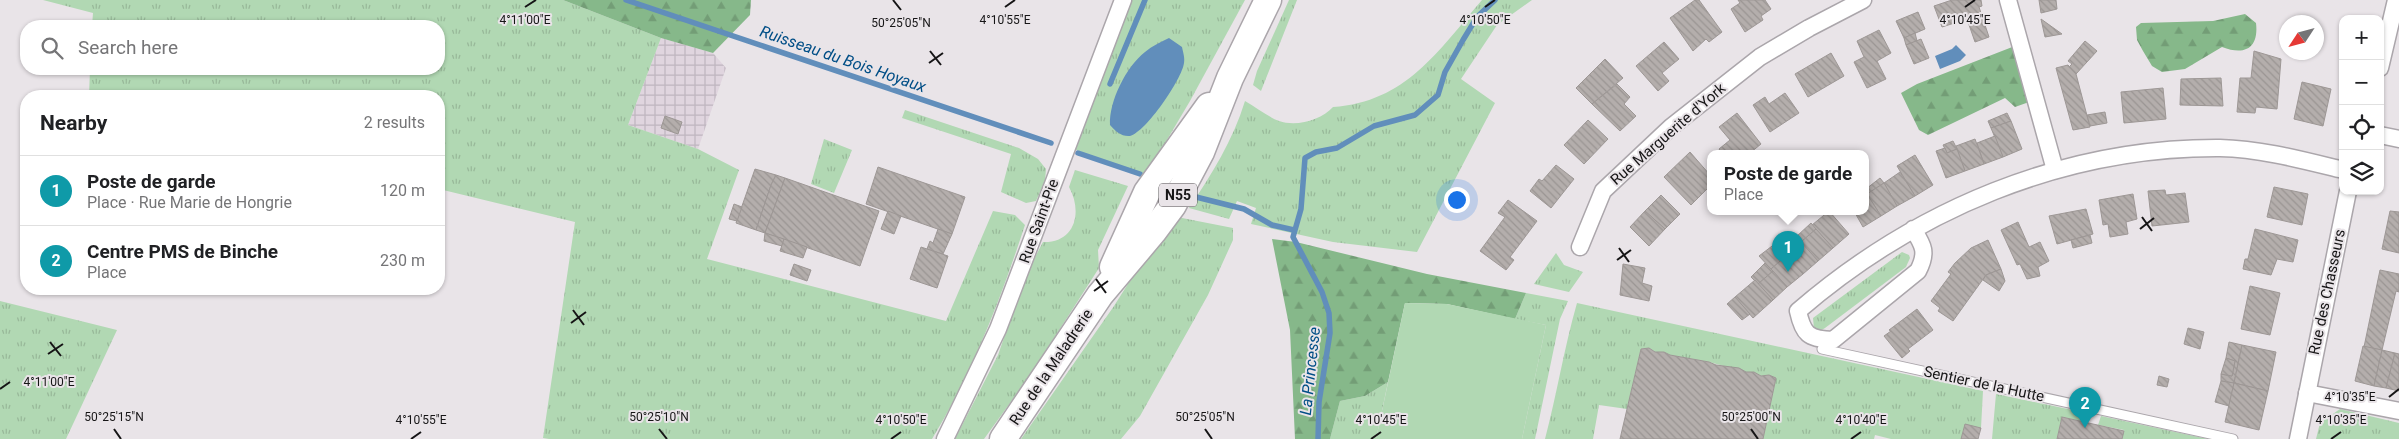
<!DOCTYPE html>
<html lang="en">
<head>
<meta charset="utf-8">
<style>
  body { margin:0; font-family:Roboto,sans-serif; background:#f6f6f6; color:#202124 }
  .controls { position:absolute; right:15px; top:15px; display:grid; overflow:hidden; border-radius:10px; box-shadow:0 1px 4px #0004 }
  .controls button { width:45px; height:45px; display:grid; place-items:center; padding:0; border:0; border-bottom:1px solid #e0e0e0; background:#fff; color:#202124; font:25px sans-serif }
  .compass { position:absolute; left:2279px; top:15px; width:45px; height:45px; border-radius:50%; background:#fff; box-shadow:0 1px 4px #0004; rotate:234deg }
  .you { position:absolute; left:1456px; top:199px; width:18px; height:18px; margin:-12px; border:4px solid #fff; border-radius:50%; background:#1a73e8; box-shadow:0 0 0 8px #1a73e833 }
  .badge { display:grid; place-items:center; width:32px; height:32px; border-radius:50%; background:#d93025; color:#fff; font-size:16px; font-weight:700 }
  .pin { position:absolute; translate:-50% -41px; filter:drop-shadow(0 1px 2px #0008) }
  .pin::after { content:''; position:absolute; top:26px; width:18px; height:15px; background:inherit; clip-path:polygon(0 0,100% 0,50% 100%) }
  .popup { position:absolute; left:1707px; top:150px; width:162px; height:65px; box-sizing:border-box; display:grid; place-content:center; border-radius:10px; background:#fff; filter:drop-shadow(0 1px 4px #0005); font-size:16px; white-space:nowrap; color:#757577 }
  .popup b { font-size:19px; color:#202124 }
  .popup::after { content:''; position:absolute; left:50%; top:100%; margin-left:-10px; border:10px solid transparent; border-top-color:#fff }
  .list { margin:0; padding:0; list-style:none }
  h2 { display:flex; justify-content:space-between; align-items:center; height:65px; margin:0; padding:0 20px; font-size:21px }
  h2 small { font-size:16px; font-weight:400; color:#757577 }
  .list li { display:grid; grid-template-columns:32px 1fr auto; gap:15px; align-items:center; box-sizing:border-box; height:70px; padding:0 20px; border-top:1px solid #e0e0e0 }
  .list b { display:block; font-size:19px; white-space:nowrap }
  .list p { margin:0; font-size:16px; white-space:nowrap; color:#757577 }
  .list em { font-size:16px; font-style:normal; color:#757577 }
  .icon { flex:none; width:28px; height:28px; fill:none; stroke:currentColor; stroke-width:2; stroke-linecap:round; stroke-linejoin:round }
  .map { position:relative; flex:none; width:2399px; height:439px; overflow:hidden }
  .search { position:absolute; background:#fff; box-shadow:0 1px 4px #0004; left:20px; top:20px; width:425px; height:55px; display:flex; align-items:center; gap:12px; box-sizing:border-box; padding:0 18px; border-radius:20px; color:#757577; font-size:19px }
  .panel { position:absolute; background:#fff; box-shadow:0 1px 4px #0004; left:20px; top:90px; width:425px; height:205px; border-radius:20px }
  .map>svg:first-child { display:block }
</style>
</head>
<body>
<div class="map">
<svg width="2399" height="439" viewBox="0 0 2399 439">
  <defs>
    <pattern id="industrial-grid" width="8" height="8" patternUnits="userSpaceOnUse" patternTransform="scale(1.25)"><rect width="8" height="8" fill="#e0d5df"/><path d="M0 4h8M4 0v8" fill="none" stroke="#bfb6bf"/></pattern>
    <pattern id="grass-tufts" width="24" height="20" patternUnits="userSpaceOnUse" patternTransform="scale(1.25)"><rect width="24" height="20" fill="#b1d8b3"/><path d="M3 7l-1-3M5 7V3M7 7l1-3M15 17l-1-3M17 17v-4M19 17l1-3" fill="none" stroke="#98b899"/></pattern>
    <pattern id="forest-firs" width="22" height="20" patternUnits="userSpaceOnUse" patternTransform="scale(1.25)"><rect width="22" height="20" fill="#86b88a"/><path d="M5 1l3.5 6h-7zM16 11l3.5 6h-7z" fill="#739d76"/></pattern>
    <pattern id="building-back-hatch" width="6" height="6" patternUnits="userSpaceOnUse" patternTransform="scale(1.25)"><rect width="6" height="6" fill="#b4aeac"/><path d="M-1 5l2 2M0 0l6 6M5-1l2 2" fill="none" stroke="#9a9593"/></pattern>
  </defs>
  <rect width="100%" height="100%" fill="#e9e4e8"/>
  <!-- industrial -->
  <path fill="url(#industrial-grid)" d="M661,38L713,53L726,68L698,149L628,125Z"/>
  <!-- grass -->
  <g fill="url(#grass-tufts)">
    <path d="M43,0H563L661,38L628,125L698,149L739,170L707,259L946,321L993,211L1015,215L1025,225C1001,298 972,374 932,439H549L543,438L575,222L439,189V96H89L90,69H439V26H92L93,13Z"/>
    <path d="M1130,0H1245L1190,101L1145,177L1074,149Z"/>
    <path d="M1289,0H1297L1261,91L1253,85L1257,71Z"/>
    <path d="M1482,0H1532L1497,25L1461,79L1495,103L1417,252L1333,242L1251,224L1256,208L1237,201L1229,219L1189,208C1212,174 1233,140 1245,101C1256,107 1268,117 1279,121C1297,127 1321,120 1333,107C1406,102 1438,51 1482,0Z"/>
    <path d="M905,110L1019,148L1038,159L1046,169L1045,181L1036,201L1026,203L1001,192L1011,154L902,118Z"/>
    <path d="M824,139L852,150L834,193L811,184Z"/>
    <path d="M1075,170L1128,186L1098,250L1099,268L1031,374L984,439H955L998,355L1026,274L1043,242C1075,243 1083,212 1069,187Z"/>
    <path d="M1177,217L1233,228V240L1208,295L1140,416L1121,439H1021L1114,306L1145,257Z"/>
    <path d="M1902,252L1909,255L1910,258L1906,267L1825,328L1820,331L1814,329L1813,318Z"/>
    <path d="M1556,253L1564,265L1583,272L1569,292L1534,284Z"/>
    <path d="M1526,293L1568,301L1560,319L1535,439H1522L1546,325L1515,319Z"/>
    <path d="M0,301L117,330L66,439H0Z"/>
    <path d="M1577,303L1983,391L1981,428L1965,425L1961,439H1891L1875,435L1874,439H1763L1776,378L1769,375L1761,376L1754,372H1746L1709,362L1670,355L1664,352H1655L1649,348L1641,349L1627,409L1599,405L1593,439H1545C1557,394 1564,348 1577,303Z"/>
    <path d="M1388,382L1376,439H1330L1340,401L1365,396Z"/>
    <path d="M1996,394L2087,413L2085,422L2062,417L2057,439H1992Z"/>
    <path d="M2340,409L2399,423V439H2316L2320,423Z"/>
    <path d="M2101,416L2208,439H2122L2124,430L2098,425Z"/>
  </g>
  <!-- forest -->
  <g fill="url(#forest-firs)">
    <path d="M563,0H751L750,15L713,53L661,38Z"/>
    <path d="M2245,14L2256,23C2259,48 2245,56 2222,47L2185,69L2162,72L2152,66L2143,51L2137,40L2136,27L2141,23L2213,21Z"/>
    <path d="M2020,44L2035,100L2015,107L2005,98L1928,135L1919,130L1901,93L1917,84Z"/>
    <path d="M1272,239L1296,242L1427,274L1526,293L1515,319L1447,304L1405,303L1388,382L1365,396L1340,401L1330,439H1295L1290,330Z"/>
  </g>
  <!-- pitch -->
  <path fill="#b1d8b3" d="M1405,303L1447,304L1546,325L1522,439H1376Z"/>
  <!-- water -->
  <g fill="#618ebb">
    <path d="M1169,38L1182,47C1183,52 1185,58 1184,63C1182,79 1146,132 1130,136C1122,137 1115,131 1110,125C1109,101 1126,67 1145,52C1152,46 1161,42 1169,38Z"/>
    <path d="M1956,45L1966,55L1960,61L1940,69L1935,56L1952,49Z"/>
  </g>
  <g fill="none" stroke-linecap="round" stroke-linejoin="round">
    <!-- stream -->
    <g stroke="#618ebb" stroke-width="5.5">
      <path d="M626,0L1051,143"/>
      <path d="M1110,84L1145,0"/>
      <path d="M1078,153L1140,174"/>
      <path d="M1196,197L1244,209L1272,225L1294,230"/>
      <path d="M1318,439L1319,402L1330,333L1329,313L1322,292L1293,237L1301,209L1305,158L1316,152L1337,148L1374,126L1415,115L1438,95L1445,72L1463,40L1477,17L1495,0"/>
    </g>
  </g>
  <!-- building -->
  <g fill="url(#building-back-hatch)" stroke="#9d9795">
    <path d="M1695,0H1699L1722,32L1709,42L1706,39L1693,51L1670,18Z"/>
    <path d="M1738,0H1765L1771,9L1761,16L1763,20L1745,32L1731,9L1740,3Z"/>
    <path d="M1952,0H1981L1982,6L1979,7L1989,37L1975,42L1967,19L1942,27L1934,6Z"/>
    <path d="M2039,0H2056L2057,9L2041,13Z"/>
    <path d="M1918,12L1925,29L1904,38L1896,21Z"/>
    <path d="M2041,19L2062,34L2045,37Z"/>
    <path d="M1879,30L1891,53L1877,61L1886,79L1867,88L1854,62L1864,57L1857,41Z"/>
    <path d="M1915,33L1917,41L1906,45L1904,38Z"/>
    <path d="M1921,39L1929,58L1914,64L1906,45Z"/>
    <path d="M2085,41L2097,51L2076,74L2069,67L2072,64L2068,61Z"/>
    <path d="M1664,42L1679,59L1662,73L1669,81L1658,91L1636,66Z"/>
    <path d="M2254,51L2281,59L2277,109L2256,107L2255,113L2237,112L2240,78H2251Z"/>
    <path d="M1831,53L1844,76L1808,97L1795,74Z"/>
    <path d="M1605,59L1623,78L1592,104L1576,88Z"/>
    <path d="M2068,65L2076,74L2090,127L2073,130L2056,68Z"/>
    <path d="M2221,78L2223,106L2180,105L2181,79Z"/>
    <path d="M2302,82L2331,89L2323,126L2294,119Z"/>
    <path d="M1617,84L1630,97L1624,104L1636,116L1620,131L1592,104Z"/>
    <path d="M2163,88L2166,119L2124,123L2121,92Z"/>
    <path d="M1785,93L1799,113L1770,132L1753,105L1765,97L1769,104Z"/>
    <path d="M2105,112L2107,123L2090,126L2087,115Z"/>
    <path d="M1737,113L1761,144L1750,153H1722L1719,149L1730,140L1719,127Z"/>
    <path d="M2007,113L2011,121L1991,128L1988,121Z"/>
    <path d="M665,116L682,122L678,134L661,128Z"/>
    <path d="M1588,120L1608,139L1584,164L1564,145Z"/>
    <path d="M2011,121L2022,149L2003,157L1991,128Z"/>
    <path d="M1995,136L2003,157L1984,164L1977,143Z"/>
    <path d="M1975,139L1984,164L1965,171L1956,146Z"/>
    <path d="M1953,141L1957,149L1947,153L1943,145Z"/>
    <path d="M1945,148L1947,153L1957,149L1965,171L1946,178L1936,151Z"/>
    <path d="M1690,152L1710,175V186L1691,205L1664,177Z"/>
    <path d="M1915,155L1933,185L1915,196L1897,166Z"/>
    <path d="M1556,165L1574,179L1551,208L1530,191L1539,179L1542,181Z"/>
    <path d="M878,167L965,197L952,234L866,204Z"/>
    <path d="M755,169L776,175L771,185L756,230L736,223Z"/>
    <path d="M1900,172L1915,196L1897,206L1884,183Z"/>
    <path d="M776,175L785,178L765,233L756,230L771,185Z"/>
    <path d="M785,178L879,211L860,266L765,233Z"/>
    <path d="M1880,178L1884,183L1867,194L1866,189Z"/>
    <path d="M1884,183L1897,206L1881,216L1867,194Z"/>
    <path d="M2274,187L2308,194L2302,225L2267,217Z"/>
    <path d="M2165,190L2166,195L2185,193L2189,222L2152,226L2148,191Z"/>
    <path d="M1867,194L1881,216L1863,227L1854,211H1866Z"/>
    <path d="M2133,194L2137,219L2126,222L2128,234L2110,237L2108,224L2103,225L2099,200Z"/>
    <path d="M1661,195L1680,214L1665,229L1645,211Z"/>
    <path d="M1508,200L1537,221L1510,257L1514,260L1506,270L1480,251L1505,217L1498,213Z"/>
    <path d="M734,204L742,207L737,221L729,219Z"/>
    <path d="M2086,209L2093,234L2057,244L2049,216Z"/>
    <path d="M888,211L901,216L894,234L881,229Z"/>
    <path d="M1645,211L1665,229L1649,246L1630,227Z"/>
    <path d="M1829,211L1849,234L1833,248L1812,225Z"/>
    <path d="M2390,211L2399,212V253L2382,249Z"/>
    <path d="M2018,222L2029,247L2040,242L2049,261L2038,267L2040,276L2027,279L2020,264L2017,265L2001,230Z"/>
    <path d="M1811,223L1816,229L1801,242L1797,236Z"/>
    <path d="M938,229L952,234L943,254L927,249L930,241L933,243Z"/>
    <path d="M1816,229L1833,248L1818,261L1801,242Z"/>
    <path d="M2255,229L2298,240L2293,262L2277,259L2271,275L2243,269L2245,259H2248Z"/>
    <path d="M765,233L784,239L782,246L764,241Z"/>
    <path d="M2090,235L2092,243L2073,248L2071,240Z"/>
    <path d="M1797,236L1801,242L1786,256L1782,249Z"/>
    <path d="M784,239L807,247L803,258L780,251Z"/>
    <path d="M1988,240L2001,269L1986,275L1953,321L1938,311L1940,308L1931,301L1951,274L1948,272L1955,263L1971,248Z"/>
    <path d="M1801,242L1818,261L1803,274L1786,256Z"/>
    <path d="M1776,243L1786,256L1771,269L1759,256Z"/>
    <path d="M921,247L948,256L937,288L910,279Z"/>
    <path d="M1786,256L1803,274L1787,287L1771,269Z"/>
    <path d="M1765,263L1773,271L1758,284L1751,277Z"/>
    <path d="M794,264L811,270L807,281L790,275Z"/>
    <path d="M1623,264L1645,268L1642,283L1652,286L1649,301L1620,295Z"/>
    <path d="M2001,269L2005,281L1999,291L1983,280L1986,275Z"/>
    <path d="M2380,270L2399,274V292L2396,291L2382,350L2364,347Z"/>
    <path d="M1773,271L1787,287L1773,300L1758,284Z"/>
    <path d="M1755,280L1773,300L1753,318L1735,297Z"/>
    <path d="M2250,286L2280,293L2270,335L2241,329Z"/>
    <path d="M1735,297L1750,314L1742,320L1727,304Z"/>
    <path d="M1917,309L1933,330L1908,349L1910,351L1902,358L1884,336L1891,331L1889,330Z"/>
    <path d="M2188,328L2204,332L2200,349L2184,344Z"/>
    <path d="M2229,342L2242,345L2234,383L2221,381V374L2232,376L2235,361L2226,358Z"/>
    <path d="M2242,345L2276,352L2268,391L2234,383Z"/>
    <path d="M2363,346L2382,350L2374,386L2355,381Z"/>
    <path d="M1649,348L1655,352H1664L1670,355L1709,362L1716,365L1739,368L1746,372H1754L1761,376L1769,375L1776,378L1763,439H1620L1641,349Z"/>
    <path d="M2382,350L2395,353L2386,388L2374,386Z"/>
    <path d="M2395,353L2399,354V391L2386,388Z"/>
    <path d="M2226,358L2235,361L2232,376L2221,374Z"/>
    <path d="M2159,376L2169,379L2167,387L2157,385Z"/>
    <path d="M2221,381L2234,383L2229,406L2215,402Z"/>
    <path d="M2234,383L2268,391L2259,430L2225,422Z"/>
    <path d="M2062,417L2124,431L2122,439H2057Z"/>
    <path d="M1965,424L1981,428L1978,439H1961Z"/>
  </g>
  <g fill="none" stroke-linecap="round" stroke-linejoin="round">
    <defs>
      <path id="service" d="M1822,349L2233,439"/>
      <g id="minor">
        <path d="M2008,0L2055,170"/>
        <path d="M2380,68L2396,0"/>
        <path d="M2380,135L2399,139"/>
        <path d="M1913,229C1923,245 1928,252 1918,271L1833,340C1808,339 1803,334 1798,311C1915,210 2063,147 2220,148C2262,149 2302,160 2343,170"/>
        <path d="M1580,247L1603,191L1671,127L1760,57L1809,28L1863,0"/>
        <path d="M2307,393L2399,411"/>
        <path d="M945,439L998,329L1123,0"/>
        <path d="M2298,439L2348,191"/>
      </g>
      <g id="primary">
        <path d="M1113,267L1147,192L1209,106"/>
        <path d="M1003,439L1100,295L1153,232L1173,205L1201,152L1230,78L1268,0"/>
      </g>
    </defs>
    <!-- service casing -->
    <use href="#service" stroke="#aba6ab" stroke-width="11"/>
    <!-- minor casing -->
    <use href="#minor" stroke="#aba6ab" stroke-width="19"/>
    <!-- primary casing -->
    <use href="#primary" stroke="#aba6ab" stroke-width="29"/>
    <!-- service -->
    <use href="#service" stroke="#fff" stroke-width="9"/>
    <!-- minor -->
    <use href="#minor" stroke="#fff" stroke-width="16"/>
    <!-- primary -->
    <use href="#primary" stroke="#fff" stroke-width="26"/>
  </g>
  <!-- ticks -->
  <path fill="none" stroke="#161516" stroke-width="2" d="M893,0L901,10M525,7L536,0M1005,7L1015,0M1485,7L1495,0M1965,7L1975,0M930,51L941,65M929,63L943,53M2142,217L2152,231M2140,229L2154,218M1619,248L1629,262M1617,260L1631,250M1096,279L1106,293M1094,291L1108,281M573,310L584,325M571,323L586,312M50,342L61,356M48,354L63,344M0,389L10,382M2389,397L2399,389M114,429L121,439M659,429L667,439M1205,429L1212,439M1751,429L1758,439M411,439L421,432M891,439L901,432M1371,439L1381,432M1851,439L1861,432M2331,439L2341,432"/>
  <g text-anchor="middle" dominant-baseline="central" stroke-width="4" stroke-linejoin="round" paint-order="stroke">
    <!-- shield labels -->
    <rect fill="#e9e4e8" stroke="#555355" stroke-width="1" x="1159" y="183.5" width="38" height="23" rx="4"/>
    <g font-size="14" font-weight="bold" fill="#161516">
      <text x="1178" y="195">N55</text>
    </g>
    <!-- street labels -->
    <g font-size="15" fill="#161516" stroke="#e9e4e8">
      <text transform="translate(1668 134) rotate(-41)">Rue Marguerite d'York</text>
      <text transform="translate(1039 221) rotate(-70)">Rue Saint-Pie</text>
      <text transform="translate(2327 292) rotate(-78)">Rue des Chasseurs</text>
      <text transform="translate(1051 367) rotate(-56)">Rue de la Maladrerie</text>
      <text transform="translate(1984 384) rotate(12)">Sentier de la Hutte</text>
    </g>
    <!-- water labels -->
    <g font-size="16" font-style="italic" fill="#004e86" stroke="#e9e4e8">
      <text transform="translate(843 59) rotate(19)">Ruisseau du Bois Hoyaux</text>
      <text transform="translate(1310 371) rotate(-84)">La Princesse</text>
    </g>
  </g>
  <g font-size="12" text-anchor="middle" fill="#161516" stroke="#e9e4e8" stroke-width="4" stroke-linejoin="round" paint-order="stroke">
    <text x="525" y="24">4°11'00"E</text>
    <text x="1005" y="24">4°10'55"E</text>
    <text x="1485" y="24">4°10'50"E</text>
    <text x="1965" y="24">4°10'45"E</text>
    <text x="901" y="27">50°25'05"N</text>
    <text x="49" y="386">4°11'00"E</text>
    <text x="2350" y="401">4°10'35"E</text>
    <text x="114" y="421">50°25'15"N</text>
    <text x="659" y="421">50°25'10"N</text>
    <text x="1205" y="421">50°25'05"N</text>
    <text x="1751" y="421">50°25'00"N</text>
    <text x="421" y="424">4°10'55"E</text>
    <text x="901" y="424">4°10'50"E</text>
    <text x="1381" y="424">4°10'45"E</text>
    <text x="1861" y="424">4°10'40"E</text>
    <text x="2341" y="424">4°10'35"E</text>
  </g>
</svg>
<div class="controls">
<button>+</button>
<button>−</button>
<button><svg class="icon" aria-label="locate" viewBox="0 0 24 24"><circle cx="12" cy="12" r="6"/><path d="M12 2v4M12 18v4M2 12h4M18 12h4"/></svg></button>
<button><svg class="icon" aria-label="layers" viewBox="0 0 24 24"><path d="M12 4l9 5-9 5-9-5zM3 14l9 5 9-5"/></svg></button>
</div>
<svg class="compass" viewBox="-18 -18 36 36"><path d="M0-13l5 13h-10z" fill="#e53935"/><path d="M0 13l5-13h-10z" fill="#757577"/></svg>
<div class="you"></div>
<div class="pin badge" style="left:1788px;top:272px;background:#0f9aa8">1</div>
<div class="popup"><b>Poste de garde</b>Place</div>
<div class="pin badge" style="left:2085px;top:428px;background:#0f9aa8">2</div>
<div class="search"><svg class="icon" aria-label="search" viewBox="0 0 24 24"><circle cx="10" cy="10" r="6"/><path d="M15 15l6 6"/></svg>Search here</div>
<section class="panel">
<h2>Nearby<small>2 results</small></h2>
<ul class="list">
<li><span class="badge" style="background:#0f9aa8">1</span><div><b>Poste de garde</b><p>Place · Rue Marie de Hongrie</p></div><em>120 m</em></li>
<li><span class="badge" style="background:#0f9aa8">2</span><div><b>Centre PMS de Binche</b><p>Place</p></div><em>230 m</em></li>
</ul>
</section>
</div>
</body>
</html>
